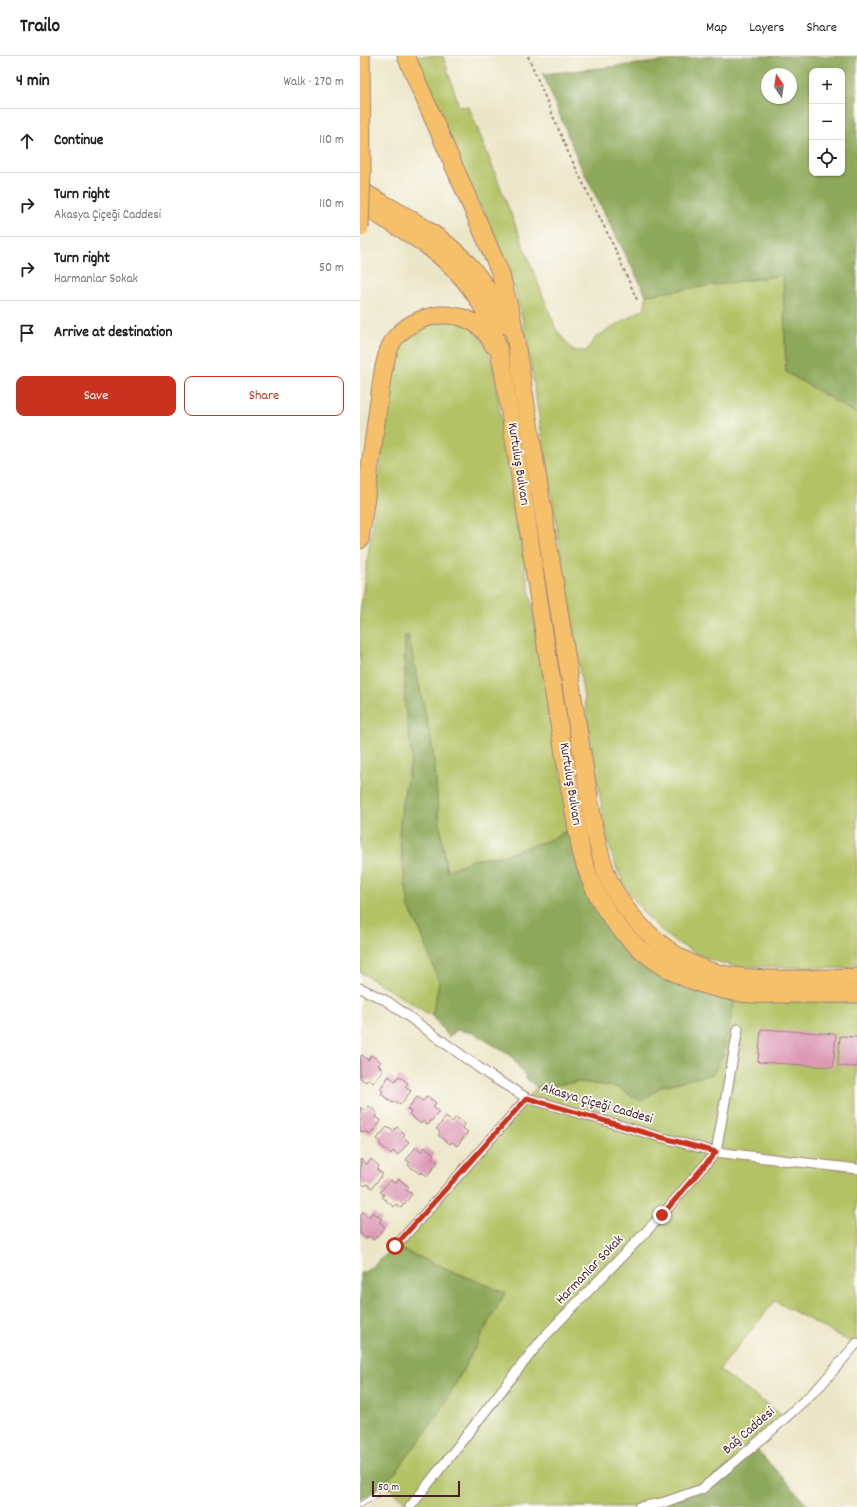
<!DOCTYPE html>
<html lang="en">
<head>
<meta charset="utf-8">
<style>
  body { margin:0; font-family:Dekko,sans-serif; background:#f2f2f2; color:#202124 }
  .controls { position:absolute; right:12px; top:12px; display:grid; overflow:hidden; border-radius:8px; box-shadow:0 1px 3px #0004 }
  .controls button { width:36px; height:36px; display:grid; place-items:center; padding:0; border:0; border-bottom:1px solid #e0e0e0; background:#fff; color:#202124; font:20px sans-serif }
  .compass { position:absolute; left:401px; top:12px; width:36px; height:36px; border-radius:50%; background:#fff; box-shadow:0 1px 3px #0004; rotate:347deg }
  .scale { position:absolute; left:12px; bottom:10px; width:88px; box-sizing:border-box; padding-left:4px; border:2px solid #4a1f2b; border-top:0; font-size:11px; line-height:14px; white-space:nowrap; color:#4a1f2b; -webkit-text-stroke:3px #fdfcf7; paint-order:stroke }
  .stop { position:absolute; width:12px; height:12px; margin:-9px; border:3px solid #c8321e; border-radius:50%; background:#fff }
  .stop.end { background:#c8321e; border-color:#fff; box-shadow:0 1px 4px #0008 }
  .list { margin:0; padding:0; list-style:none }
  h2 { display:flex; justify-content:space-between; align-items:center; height:52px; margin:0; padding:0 16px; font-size:17px }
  h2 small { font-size:13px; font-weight:400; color:#757577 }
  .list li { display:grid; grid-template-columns:26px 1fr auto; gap:12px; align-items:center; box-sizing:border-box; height:64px; padding:0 16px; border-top:1px solid #e0e0e0 }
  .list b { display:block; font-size:15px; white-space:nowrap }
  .list p { margin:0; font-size:13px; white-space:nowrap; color:#757577 }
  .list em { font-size:13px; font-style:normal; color:#757577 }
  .actions { display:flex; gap:8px; padding:12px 16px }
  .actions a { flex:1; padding:9px 0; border:1px solid #c8321e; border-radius:8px; text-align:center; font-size:14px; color:#c8321e }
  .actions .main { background:#c8321e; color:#fff }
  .icon { flex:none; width:22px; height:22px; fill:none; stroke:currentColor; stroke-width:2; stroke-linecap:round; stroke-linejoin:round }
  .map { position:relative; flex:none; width:497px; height:1451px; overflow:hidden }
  header { display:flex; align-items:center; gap:24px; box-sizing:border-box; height:56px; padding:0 20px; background:#fff; border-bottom:1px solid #e0e0e0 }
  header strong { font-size:19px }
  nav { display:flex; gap:22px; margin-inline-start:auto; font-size:14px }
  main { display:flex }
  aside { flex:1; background:#fff }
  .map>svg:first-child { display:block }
</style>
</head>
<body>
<header>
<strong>Trailo</strong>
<nav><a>Map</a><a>Layers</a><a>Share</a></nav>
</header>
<main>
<aside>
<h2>4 min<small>Walk · 270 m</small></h2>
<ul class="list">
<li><svg class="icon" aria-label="ahead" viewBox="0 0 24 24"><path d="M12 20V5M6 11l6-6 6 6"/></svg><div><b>Continue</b></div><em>110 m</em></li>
<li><svg class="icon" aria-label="right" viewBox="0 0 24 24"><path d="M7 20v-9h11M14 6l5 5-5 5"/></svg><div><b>Turn right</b><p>Akasya Çiçeği Caddesi</p></div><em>110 m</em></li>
<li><svg class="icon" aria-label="right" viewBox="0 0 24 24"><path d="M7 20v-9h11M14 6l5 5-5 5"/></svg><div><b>Turn right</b><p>Harmanlar Sokak</p></div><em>50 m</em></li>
<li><svg class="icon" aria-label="arrive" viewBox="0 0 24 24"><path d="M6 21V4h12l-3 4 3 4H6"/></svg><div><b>Arrive at destination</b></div></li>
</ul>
<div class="actions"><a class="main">Save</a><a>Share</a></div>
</aside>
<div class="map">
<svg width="497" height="1451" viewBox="0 0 497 1451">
  <rect width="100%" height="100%" fill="#fdfcf7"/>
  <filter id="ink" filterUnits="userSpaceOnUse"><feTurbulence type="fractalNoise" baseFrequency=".025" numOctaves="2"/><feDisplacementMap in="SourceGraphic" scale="8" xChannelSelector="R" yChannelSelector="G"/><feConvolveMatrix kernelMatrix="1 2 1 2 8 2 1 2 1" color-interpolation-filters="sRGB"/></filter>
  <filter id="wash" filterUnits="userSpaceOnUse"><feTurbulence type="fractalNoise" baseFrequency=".012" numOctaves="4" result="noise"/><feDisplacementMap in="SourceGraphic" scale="16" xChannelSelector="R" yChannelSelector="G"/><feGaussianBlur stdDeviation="0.9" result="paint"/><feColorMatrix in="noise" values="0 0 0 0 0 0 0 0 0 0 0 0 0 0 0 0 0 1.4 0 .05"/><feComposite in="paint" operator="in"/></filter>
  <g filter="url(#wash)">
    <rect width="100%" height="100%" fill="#ece6c8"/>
    <!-- green -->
    <g fill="#b2c265" stroke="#7e7048">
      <path d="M56,0H83L99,50L109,51L196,273L213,295H226L236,281L285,252L286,239L423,219L426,316L497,358V913L371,910L343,901L311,883L286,860L265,831L255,809L248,786L243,760L165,274L154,230L137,187L96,97Z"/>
      <path d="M91,265L110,270L125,286L133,309L147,403L210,772L195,782L146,799L112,804L87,815L78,754L75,711L71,683L48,580H45V650L52,701L42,747L39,779L49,852L62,879L80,926L72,960L0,916V557L35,304L42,285L55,273L72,266Z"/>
      <path d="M375,944L497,946L496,1289L415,1245L359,1314L426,1362L338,1437L312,1445L313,1451H50L24,1427L36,1416L80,1356L145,1237L35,1191L177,1031L220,1026L256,1031L282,1045L302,1030L353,1018Z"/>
    </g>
    <!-- forest -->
    <g fill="#8da85a" stroke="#6c6442" fill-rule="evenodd">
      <path d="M354,0H497V358L426,316L423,219L286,239L220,109L183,18ZM452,15H482V117H452ZM407,18H431V42H407Z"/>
      <path d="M48,579L71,683L75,711L78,754L86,815L112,804L146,799L195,782L210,772L257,878L375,944L363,999L353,1018L302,1030L282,1045L256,1031L220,1026L177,1031L168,1024L152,1001L114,977L97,974L89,981L72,960L79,926L62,879L49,852L39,779L42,747L52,701L45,650V580Z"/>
      <path d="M35,1191L145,1237L80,1356L36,1416L15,1435L0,1443V1217L6,1215Z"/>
      <path d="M393,1390L450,1451H313L312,1445L327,1442Z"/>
    </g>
    <g id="blocks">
      <!-- building -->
      <g fill="#dc98b5">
        <path d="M401,973L476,978L473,1011L398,1006Z"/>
        <path d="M480,980L497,981V1011L478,1010Z"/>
        <path d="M2,999L8,1004L11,999L21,1006L18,1009L23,1014L13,1027L8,1023L6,1026L0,1022V1001Z"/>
        <path d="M29,1020L35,1025L39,1020L48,1027L45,1031L51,1035L40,1049L35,1045L33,1047L21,1038L23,1035L20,1033Z"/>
        <path d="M67,1040L76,1047L73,1051L79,1056L68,1069L63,1065L61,1068L49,1058L51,1056L47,1053L57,1041L63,1045Z"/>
        <path d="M9,1050L17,1057L15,1061L21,1065L10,1079L5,1075L3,1077L0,1075V1051L5,1055Z"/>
        <path d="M86,1061L92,1066L96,1061L105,1068L102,1072L108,1076L97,1090L92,1086L90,1088L78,1079L80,1076L76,1073Z"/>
        <path d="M27,1071L33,1075L37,1071L45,1078L43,1081L49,1086L38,1099L33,1095L31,1098L19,1088L21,1086L17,1083Z"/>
        <path d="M56,1091L62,1096L65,1091L74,1098L72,1102L78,1106L67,1120L62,1116L60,1118L48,1109L50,1106L46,1104Z"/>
        <path d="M1,1103L7,1108L11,1103L19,1110L17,1114L23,1118L12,1132L7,1128L5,1130L0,1126Z"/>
        <path d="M39,1123L49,1131L46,1134L52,1138L41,1152L36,1148L34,1151L22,1141L24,1139L20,1136L30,1124L36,1128Z"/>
        <path d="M3,1156L9,1161L13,1156L22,1163L19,1166L25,1171L14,1184L9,1180L7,1183L0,1177V1160Z"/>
      </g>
    </g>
  </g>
  <g filter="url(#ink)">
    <use href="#blocks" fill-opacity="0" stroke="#9b827a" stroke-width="1"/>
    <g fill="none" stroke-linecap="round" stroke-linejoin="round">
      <defs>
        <path id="lane" d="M0,1449L16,1439"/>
        <g id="street">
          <path d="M0,932L27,945L129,1019L167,1042L293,1079L356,1096L497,1113"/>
          <path d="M35,1191L167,1042"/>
          <path d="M50,1451L183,1282L302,1159L356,1096L378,973"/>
          <path d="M279,1451L302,1447L342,1433L409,1377L460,1330L497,1287"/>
        </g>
        <path id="primary" d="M2,0L3,115"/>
        <g id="highway">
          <path d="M46,0L140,216L152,262L234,772C238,790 242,808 249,824C268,865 312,906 357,917C400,927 453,922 497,921"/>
          <path d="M0,134C32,153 67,170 95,195C118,215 134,242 146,269"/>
          <path d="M0,149C44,174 92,199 119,245C139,278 143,313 149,351C155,387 160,422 166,458C182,570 201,683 221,795C240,873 301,927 381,937C396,939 412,938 427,938C450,938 474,938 497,938"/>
          <path d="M0,484L23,315C26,303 28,290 36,281C62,251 116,250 133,289"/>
        </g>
      </defs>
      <!-- lane casing -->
      <use href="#lane" stroke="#9b827a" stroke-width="6"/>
      <!-- street casing -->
      <use href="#street" stroke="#9b827a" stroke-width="11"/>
      <!-- primary casing -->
      <use href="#primary" stroke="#9b827a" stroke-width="17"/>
      <!-- highway casing -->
      <use href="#highway" stroke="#9b827a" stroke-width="19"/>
      <!-- path -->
      <path stroke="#9b827a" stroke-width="2" stroke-dasharray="3 3" stroke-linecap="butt" d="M168,0L208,96L255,193L277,244"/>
      <!-- lane -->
      <use href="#lane" stroke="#fff" stroke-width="4.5"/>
      <!-- street -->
      <use href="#street" stroke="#fff" stroke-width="9"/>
      <!-- primary -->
      <use href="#primary" stroke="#f6c06b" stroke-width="15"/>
      <!-- highway -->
      <use href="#highway" stroke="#f6c06b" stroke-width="17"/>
      <defs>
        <path id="primary-bridge" d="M1,172L3,115"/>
      </defs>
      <!-- primary-bridge casing -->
      <use href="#primary-bridge" stroke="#9b827a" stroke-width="17" stroke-linecap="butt"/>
      <!-- primary-bridge -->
      <use href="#primary-bridge" stroke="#f6c06b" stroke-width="15"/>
    </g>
  </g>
  <g fill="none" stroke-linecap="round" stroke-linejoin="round" filter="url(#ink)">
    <!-- route -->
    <path stroke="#c8321e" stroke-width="5" d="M35,1190L167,1042L293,1079L356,1096L302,1159"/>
  </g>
  <g text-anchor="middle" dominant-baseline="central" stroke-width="3.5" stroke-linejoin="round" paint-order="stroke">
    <!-- street labels -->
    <g font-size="14" fill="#4a1f2b" stroke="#fdfcf7">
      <text transform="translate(158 408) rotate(81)">Kurtuluş Bulvarı</text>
      <text transform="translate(210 728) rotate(81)">Kurtuluş Bulvarı</text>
      <text transform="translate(237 1048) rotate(16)">Akasya Çiçeği Caddesi</text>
      <text transform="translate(230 1214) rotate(-46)">Harmanlar Sokak</text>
      <text transform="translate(389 1375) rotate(-41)">Bağ Caddesi</text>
    </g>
  </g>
</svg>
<div class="controls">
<button>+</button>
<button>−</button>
<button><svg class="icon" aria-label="locate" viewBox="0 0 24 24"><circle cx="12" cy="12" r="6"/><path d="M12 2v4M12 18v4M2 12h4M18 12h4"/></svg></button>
</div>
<svg class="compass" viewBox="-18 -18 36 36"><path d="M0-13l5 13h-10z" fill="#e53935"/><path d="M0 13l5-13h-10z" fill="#757577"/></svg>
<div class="scale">50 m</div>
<div class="stop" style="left:35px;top:1190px"></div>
<div class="stop end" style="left:302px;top:1159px"></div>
</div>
</main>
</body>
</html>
